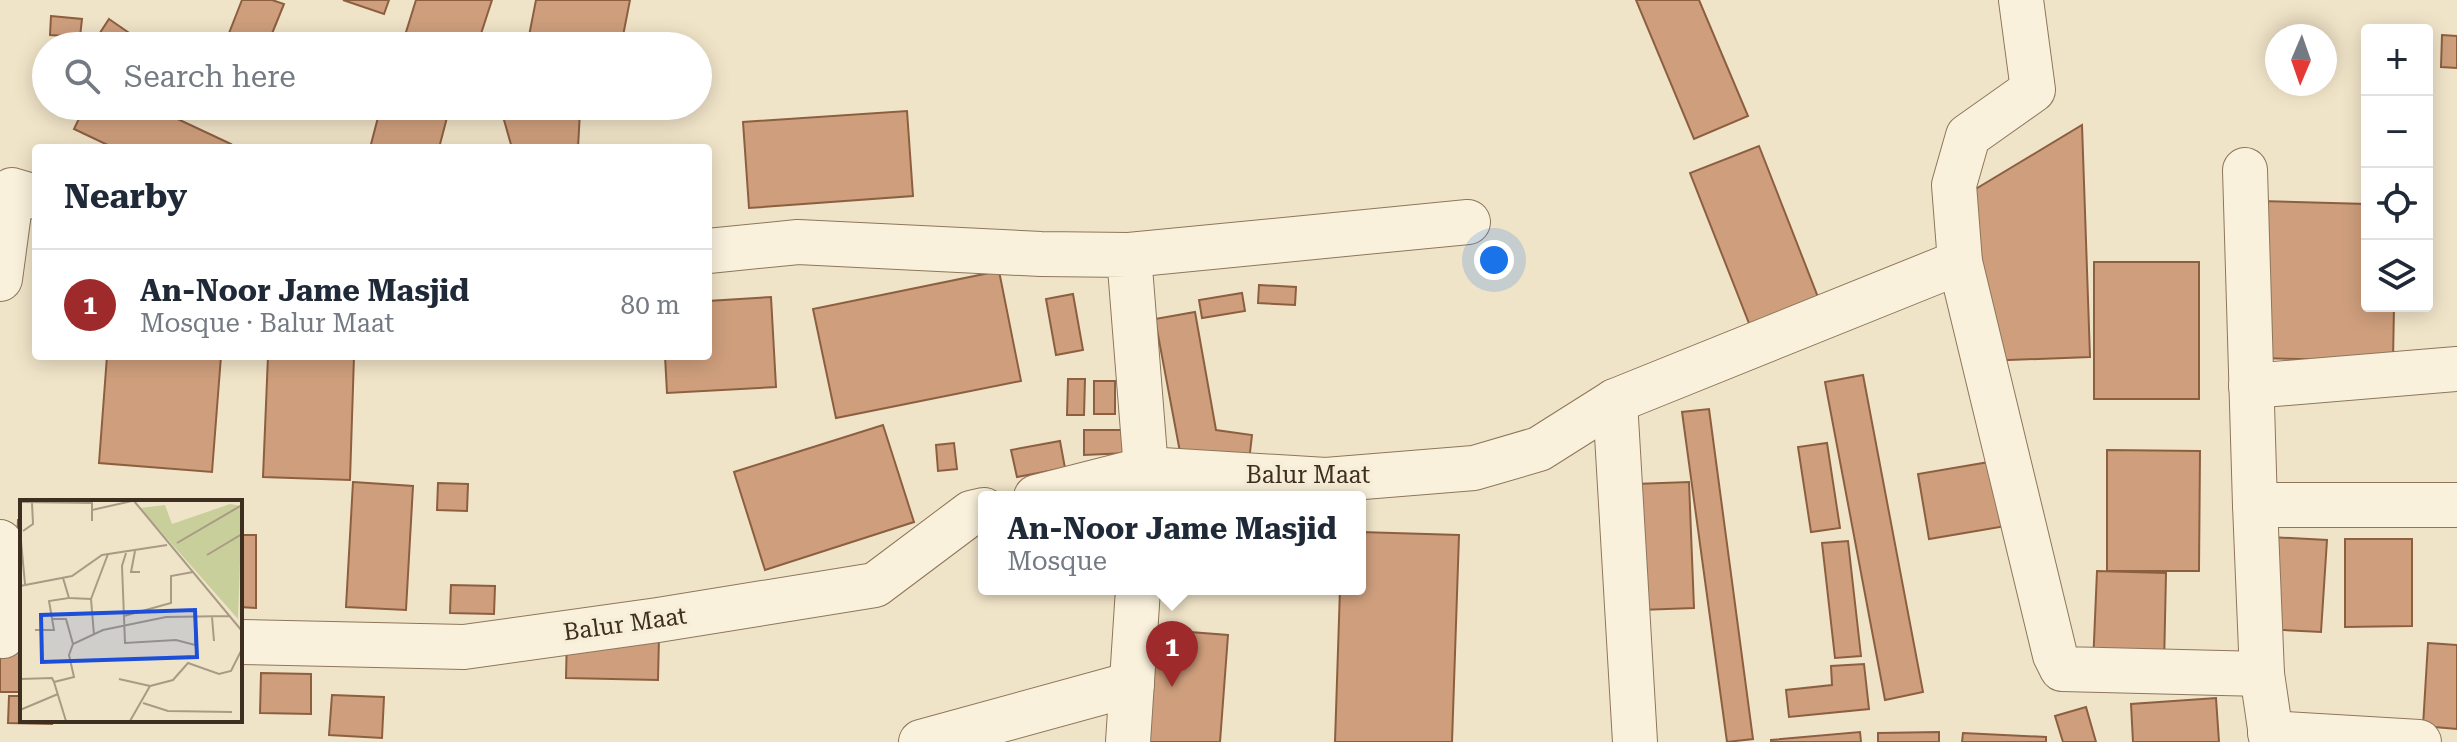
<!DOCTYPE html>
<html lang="en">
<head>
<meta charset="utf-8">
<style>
  body { margin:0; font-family:"Roboto Serif",serif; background:#f2f2f3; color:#1f2937 }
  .controls { position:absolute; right:24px; top:24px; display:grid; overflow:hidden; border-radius:8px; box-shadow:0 4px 20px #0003 }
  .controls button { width:72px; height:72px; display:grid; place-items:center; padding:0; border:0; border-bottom:2px solid #e0e1e3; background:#fff; color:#1f2937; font:40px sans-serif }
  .compass { position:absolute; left:2265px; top:24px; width:72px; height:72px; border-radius:50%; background:#fff; box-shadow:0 4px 20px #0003; rotate:182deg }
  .you { position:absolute; left:1494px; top:260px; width:28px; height:28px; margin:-20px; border:6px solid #fff; border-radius:50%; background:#1a73e8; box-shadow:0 0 0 12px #1a73e833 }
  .badge { display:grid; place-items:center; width:52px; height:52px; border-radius:50%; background:#9e2a2b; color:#fff; font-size:26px; font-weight:700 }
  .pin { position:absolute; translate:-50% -66px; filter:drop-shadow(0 2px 4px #0008) }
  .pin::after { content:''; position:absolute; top:42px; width:28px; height:24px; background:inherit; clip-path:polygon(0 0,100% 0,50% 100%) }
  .popup { position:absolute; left:978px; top:491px; width:388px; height:104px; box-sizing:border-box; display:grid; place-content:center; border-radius:8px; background:#fff; filter:drop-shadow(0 2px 6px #0005); font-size:26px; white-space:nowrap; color:#747a83 }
  .popup b { font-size:30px; color:#1f2937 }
  .popup::after { content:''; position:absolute; left:50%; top:100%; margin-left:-16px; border:16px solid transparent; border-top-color:#fff }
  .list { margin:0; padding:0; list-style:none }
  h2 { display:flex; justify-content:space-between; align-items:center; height:104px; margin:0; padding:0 32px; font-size:34px }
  h2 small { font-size:26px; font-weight:400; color:#747a83 }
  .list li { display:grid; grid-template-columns:52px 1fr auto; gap:24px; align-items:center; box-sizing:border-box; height:112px; padding:0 32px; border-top:2px solid #e0e1e3 }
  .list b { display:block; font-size:30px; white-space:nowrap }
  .list p { margin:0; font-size:26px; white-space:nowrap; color:#747a83 }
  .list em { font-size:26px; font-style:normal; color:#747a83 }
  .icon { flex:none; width:44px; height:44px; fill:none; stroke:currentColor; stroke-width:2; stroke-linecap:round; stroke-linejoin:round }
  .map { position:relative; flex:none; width:2457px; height:742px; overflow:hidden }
  .search { position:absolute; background:#fff; box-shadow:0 4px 20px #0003; left:32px; top:32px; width:680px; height:88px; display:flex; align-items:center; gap:20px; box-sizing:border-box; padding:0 28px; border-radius:44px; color:#747a83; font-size:30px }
  .panel { position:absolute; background:#fff; box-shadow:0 4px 20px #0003; left:32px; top:144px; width:680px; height:216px; border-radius:8px }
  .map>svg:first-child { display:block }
</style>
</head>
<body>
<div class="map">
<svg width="2457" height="742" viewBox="0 0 2457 742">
  <rect width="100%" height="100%" fill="#f0e4c8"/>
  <!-- building -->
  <g fill="#cf9f7d" stroke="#8d5f41" stroke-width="2">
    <path d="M242,0H272L284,4L267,46H224Z"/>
    <path d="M343,0H389L384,14Z"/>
    <path d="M416,0H492L477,46L402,45Z"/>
    <path d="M536,0H630L621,46H527Z"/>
    <path d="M1636,0H1699L1748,116L1694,139Z"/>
    <path d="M51,16L82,19L80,37L50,35Z"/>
    <path d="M109,19L148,46H107L96,39Z"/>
    <path d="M2442,35L2457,36V68L2441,67Z"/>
    <path d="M85,106H150L231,144L229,148H114L74,129Z"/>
    <path d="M381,106H450L439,148H370Z"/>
    <path d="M500,106H541L580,111L578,148H512Z"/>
    <path d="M907,111L913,196L749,208L743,122Z"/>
    <path d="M2082,125L2090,357L1984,361L1974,190Z"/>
    <path d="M1759,146L1823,310L1754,336L1690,173Z"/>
    <path d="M2260,201L2367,204V306H2394L2393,361L2256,358Z"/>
    <rect x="2094" y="262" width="105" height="137"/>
    <path d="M999,271L1021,381L836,418L813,309Z"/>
    <path d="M1259,285L1296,287L1295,305L1258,303Z"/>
    <path d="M1242,293L1245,311L1202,318L1199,300Z"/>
    <path d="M1073,294L1083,350L1056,355L1046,299Z"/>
    <path d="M771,297L776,387L667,393L665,356H708V301Z"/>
    <path d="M1195,312L1216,430L1252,435L1249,461L1180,452L1155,319Z"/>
    <path d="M107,356H221L212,472L99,463Z"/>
    <path d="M268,356H354L350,480L263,477Z"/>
    <path d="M1863,375L1923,692L1885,700L1825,382Z"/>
    <path d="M1068,379H1085L1084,415H1067Z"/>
    <rect x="1094" y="381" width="21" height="33"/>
    <path d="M1709,409L1753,739L1727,742L1682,412Z"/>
    <path d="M883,425L914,522L765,570L734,472Z"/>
    <path d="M1084,430H1127L1128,453L1084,455Z"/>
    <path d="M1060,441L1065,468L1017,477L1011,450Z"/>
    <path d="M954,443L957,469L938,471L936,445Z"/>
    <path d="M1827,443L1840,528L1811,532L1798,447Z"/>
    <path d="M2107,450L2200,451L2199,571H2107Z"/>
    <path d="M1995,461L2006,526L1929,539L1918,474Z"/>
    <path d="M353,482L413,486L406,610L346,607Z"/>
    <path d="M1689,482L1694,608L1640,610L1635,484Z"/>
    <path d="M438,483L468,484L467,511L437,510Z"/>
    <path d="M18,520H22V588H15Z"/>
    <path d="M1360,532L1459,535L1452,742H1335L1340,589H1360Z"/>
    <path d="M240,535H256V608L240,607Z"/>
    <path d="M2252,536L2327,540L2321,632L2246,628Z"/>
    <path d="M2345,539H2412V626L2345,627Z"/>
    <path d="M1848,541L1861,656L1835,658L1822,543Z"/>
    <path d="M2097,571L2166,573L2164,666L2093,665Z"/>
    <path d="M451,585L495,586L494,614L450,613Z"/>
    <path d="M1125,627L1228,635L1220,742H1149Z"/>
    <path d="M567,634L659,636L658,680L566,678Z"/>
    <path d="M2428,643L2457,645V729L2423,726Z"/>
    <path d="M0,645L22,646V692H0Z"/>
    <path d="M1864,664L1869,709L1789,717L1786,690L1832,685L1831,666Z"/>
    <path d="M261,673L311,674V714L260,713Z"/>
    <path d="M332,695L384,697L382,738L329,735Z"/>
    <path d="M9,696H22V720H52V724L8,723Z"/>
    <path d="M2216,698L2219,742H2133L2131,704Z"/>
    <path d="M2086,707L2096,742H2063L2055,716Z"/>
    <path d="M1860,732L1861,742H1771V740Z"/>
    <path d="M1939,732V742H1878V733Z"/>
    <path d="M1963,733L2046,737V742H1962Z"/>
  </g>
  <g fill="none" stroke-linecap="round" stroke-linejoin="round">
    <defs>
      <g id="minor">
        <path d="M2245,170L2255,505"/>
        <path d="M708,251L798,242L1041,254L1129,255L1146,469L1144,497"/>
        <path d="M1129,255L1468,222"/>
        <path d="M1960,262L2055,655L2062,669L2262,674"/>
        <path d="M0,279L12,190L36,197"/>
        <path d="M2251,386L2457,369"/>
        <path d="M1615,401L1635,742"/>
        <path d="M1036,497L1146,469L1326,480L1474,468L1539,449L1615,401L1960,262L1954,185L1968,136L2033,90L2021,0"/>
        <path d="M0,542L3,636"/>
        <path d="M240,642L464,647L658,620L875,585L971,513L984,510"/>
        <path d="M2270,733L2419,742"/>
        <path d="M921,742L1132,684"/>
        <path d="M1128,742L1138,589"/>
        <path d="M2272,742L2262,674L2255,505H2457"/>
      </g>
    </defs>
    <!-- minor casing -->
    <use href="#minor" stroke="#8d765c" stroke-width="46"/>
    <!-- minor -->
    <use href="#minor" stroke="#faf1dc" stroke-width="44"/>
  </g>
  <g text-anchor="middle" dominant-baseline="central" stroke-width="7" stroke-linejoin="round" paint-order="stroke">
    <!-- street labels -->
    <g font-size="24" fill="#3d2e20" stroke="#f7eed8">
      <text x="1308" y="475">Balur Maat</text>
      <text transform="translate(625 624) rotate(-8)">Balur Maat</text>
    </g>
  </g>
  <!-- overview -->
  <g transform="translate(20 500)">
    <rect width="222" height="222" fill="#f0e4c8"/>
    <path d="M210,4L222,6L218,119L120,8L145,5L152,24Z" fill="#c9cf9b"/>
    <path fill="none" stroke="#a89b85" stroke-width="2" d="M114,1L222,131M0,2L72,3V21M72,10L112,1M0,30L5,84M3,31L13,24L12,3M157,43L222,5M115,51L111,72H120M106,53L102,66L105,143L156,140L175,145V117M187,55L222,34M0,86L52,76L82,55L147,45M49,98L71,99L74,135M71,99L88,54M104,116L151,103V76L173,72M192,117L194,141M33,119H46L53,144M15,130H34L29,101L49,98L43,78M0,179L32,178L34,182L54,177L49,155L53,144L83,130L146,117L210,116M99,179L130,186M34,182L46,221M130,186L153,180L168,163L199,174L211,171L222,149M123,203L148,211L212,212M0,210L38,194M110,221L130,186"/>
    <path fill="#1d4ed8" fill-opacity="0.15" stroke="#1d4ed8" stroke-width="4" d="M175,110L177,157L22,162L21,115Z"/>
    <rect width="222" height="222" fill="none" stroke="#3d2e20" stroke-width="4"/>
  </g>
</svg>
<div class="controls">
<button>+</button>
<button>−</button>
<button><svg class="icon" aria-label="locate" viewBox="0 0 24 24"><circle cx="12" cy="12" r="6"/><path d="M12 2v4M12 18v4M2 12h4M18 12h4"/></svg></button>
<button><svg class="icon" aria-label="layers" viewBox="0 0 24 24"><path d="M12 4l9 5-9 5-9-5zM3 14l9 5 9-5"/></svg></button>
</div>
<svg class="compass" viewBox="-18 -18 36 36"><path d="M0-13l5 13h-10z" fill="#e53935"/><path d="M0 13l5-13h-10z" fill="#747a83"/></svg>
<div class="you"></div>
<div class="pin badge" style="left:1172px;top:687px">1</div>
<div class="popup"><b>An-Noor Jame Masjid</b>Mosque</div>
<div class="search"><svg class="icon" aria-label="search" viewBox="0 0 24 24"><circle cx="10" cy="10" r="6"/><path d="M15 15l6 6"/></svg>Search here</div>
<section class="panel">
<h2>Nearby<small></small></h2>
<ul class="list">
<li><span class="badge">1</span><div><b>An-Noor Jame Masjid</b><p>Mosque · Balur Maat</p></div><em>80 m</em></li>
</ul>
</section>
</div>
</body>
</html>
